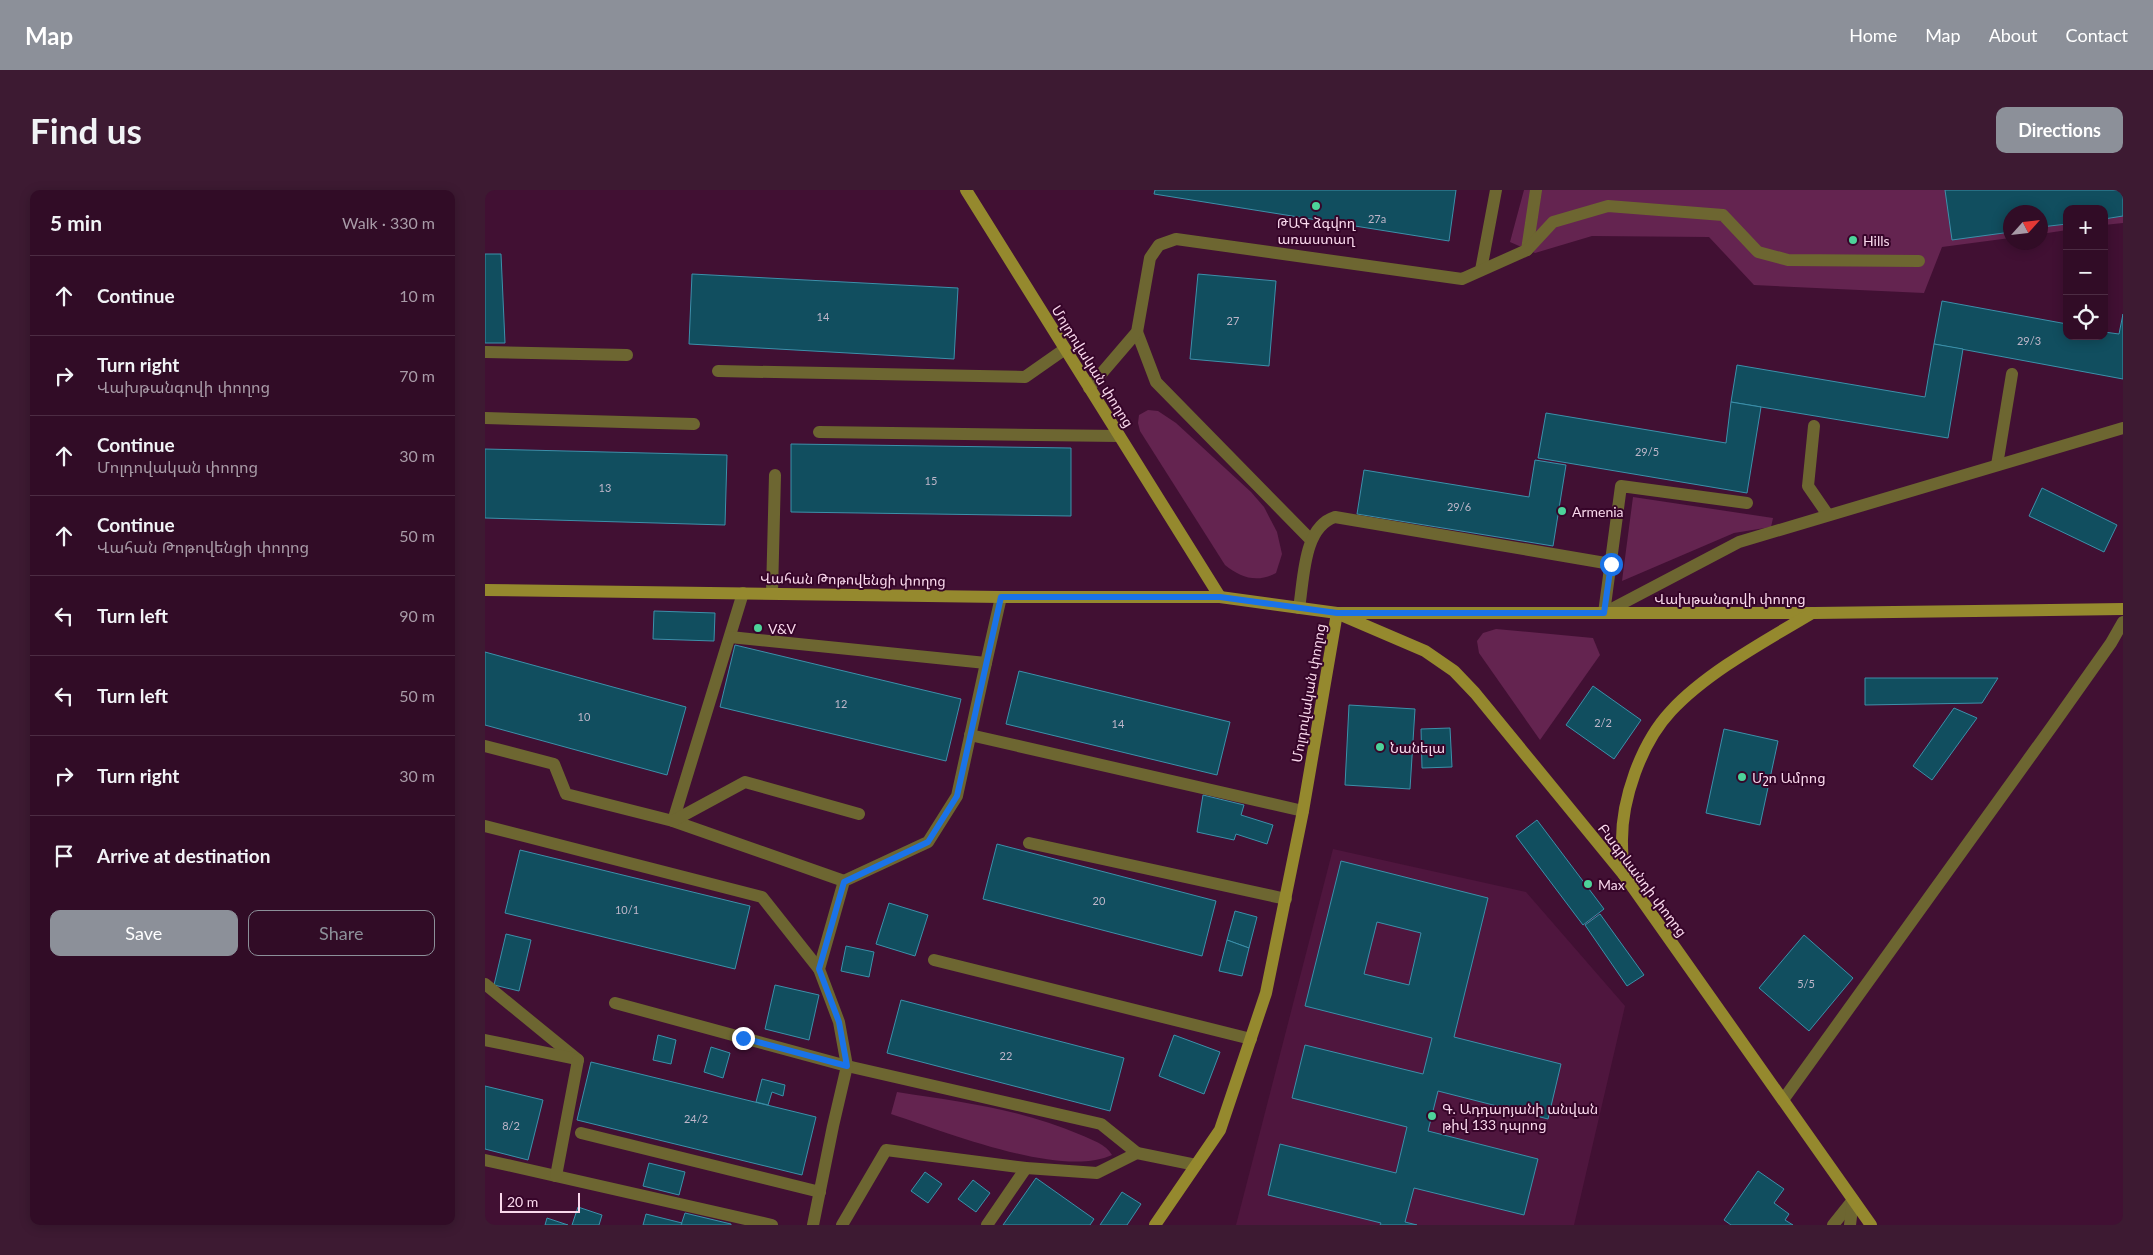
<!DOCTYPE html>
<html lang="en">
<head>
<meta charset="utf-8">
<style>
  body { margin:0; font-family:Lato,"Noto Sans Armenian",sans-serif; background:#3d1a32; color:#f1f3f6 }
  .controls { position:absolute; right:15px; top:15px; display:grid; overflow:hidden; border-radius:10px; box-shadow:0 2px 12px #0003 }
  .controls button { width:45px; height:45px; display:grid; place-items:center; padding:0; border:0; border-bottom:1px solid #4c2c43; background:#310c26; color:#f1f3f6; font:25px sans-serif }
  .compass { position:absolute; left:1518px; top:15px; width:45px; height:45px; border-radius:50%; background:#310c26; box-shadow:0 2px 12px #0003; rotate:63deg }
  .scale { position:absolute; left:15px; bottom:12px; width:80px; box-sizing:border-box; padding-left:5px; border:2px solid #f9d8ec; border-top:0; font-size:14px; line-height:18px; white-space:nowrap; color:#f9d8ec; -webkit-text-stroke:4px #360529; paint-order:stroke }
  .stop { position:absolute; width:15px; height:15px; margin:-11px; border:4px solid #1a73e8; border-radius:50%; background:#fff }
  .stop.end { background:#1a73e8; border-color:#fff; box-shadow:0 1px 5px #0008 }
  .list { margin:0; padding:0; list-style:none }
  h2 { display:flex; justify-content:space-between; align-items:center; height:65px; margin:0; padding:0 20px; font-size:21px }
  h2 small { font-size:16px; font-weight:400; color:#a89ba7 }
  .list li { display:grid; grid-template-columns:32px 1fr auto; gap:15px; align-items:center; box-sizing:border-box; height:80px; padding:0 20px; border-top:1px solid #4c2c43 }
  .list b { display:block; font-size:19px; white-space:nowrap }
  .list p { margin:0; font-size:16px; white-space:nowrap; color:#a89ba7 }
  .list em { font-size:16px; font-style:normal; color:#a89ba7 }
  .actions { display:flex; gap:10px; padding:15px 20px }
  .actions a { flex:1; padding:11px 0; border:1px solid #8c9099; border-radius:10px; text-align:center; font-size:18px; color:#8c9099 }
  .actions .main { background:#8c9099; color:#fff }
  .icon { flex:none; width:28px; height:28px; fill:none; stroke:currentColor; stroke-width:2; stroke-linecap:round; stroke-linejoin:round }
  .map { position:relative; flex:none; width:1638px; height:1035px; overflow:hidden; border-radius:10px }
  header { display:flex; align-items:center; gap:30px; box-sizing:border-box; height:70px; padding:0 25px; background:#8c9099; color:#fff }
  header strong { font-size:24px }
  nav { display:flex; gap:28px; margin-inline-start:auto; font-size:18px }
  .intro { display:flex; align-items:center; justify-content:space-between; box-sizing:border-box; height:120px; padding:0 30px }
  h1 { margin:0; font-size:35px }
  .button { padding:12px 22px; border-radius:10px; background:#8c9099; color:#fff; font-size:18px; font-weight:700 }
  main { display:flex; gap:30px; padding:0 30px }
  aside { flex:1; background:#310c26; border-radius:10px; box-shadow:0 2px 12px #0003 }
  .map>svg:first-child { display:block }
</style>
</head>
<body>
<header>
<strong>Map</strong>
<nav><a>Home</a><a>Map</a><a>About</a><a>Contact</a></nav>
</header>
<div class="intro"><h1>Find us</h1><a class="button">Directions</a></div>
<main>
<aside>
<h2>5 min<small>Walk · 330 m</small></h2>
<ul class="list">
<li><svg class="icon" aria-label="ahead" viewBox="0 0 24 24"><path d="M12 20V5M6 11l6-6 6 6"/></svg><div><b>Continue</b></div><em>10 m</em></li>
<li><svg class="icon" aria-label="right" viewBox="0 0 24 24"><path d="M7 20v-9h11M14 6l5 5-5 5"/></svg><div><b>Turn right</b><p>Վախթանգովի փողոց</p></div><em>70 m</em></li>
<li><svg class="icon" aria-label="ahead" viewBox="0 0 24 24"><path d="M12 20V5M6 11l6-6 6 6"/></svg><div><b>Continue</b><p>Մոլդովական փողոց</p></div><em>30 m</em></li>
<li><svg class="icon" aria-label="ahead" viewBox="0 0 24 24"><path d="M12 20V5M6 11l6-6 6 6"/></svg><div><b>Continue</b><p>Վահան Թոթովենցի փողոց</p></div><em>50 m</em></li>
<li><svg class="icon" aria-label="left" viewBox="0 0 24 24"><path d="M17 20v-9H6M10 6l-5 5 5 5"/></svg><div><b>Turn left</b></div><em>90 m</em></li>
<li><svg class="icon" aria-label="left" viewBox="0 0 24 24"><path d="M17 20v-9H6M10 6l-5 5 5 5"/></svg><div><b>Turn left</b></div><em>50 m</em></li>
<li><svg class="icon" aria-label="right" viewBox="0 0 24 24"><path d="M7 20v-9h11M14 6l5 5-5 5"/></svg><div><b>Turn right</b></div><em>30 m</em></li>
<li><svg class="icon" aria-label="arrive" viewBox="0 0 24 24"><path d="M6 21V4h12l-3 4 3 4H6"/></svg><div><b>Arrive at destination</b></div></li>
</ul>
<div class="actions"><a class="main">Save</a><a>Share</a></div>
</aside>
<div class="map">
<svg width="1638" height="1035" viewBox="0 0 1638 1035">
  <rect width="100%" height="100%" fill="#411033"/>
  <!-- built -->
  <path fill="#4f163e" d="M848,659L1041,702L1140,816L1089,1035H751Z"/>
  <!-- green -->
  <g fill="#642450">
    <path d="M1039,0H1638V33L1619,35V19H1582V40L1556,44V22H1526L1525,48L1457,57L1439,103L1269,95L1224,47L1107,46L1050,63L1025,52Z"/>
    <path d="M663,220L673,221L691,233L766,302L779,317L792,342L797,364L791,383C772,393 756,388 740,375L655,241L653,233L654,225Z"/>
    <path d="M1148,307L1288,328L1286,337L1249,343L1137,391Z"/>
    <path d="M1011,439L1108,448L1115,465L1055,550L994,463L992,451L998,443Z"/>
    <path d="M412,902C476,912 536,919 596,945C607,950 621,954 627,965C576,989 459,941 406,924Z"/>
  </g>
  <!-- building -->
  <g fill="#114e5f" stroke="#3c90aa" fill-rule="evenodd">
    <path d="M670,0H971L964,51L669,4Z"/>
    <path d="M1460,0H1638V26L1619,29V19H1582V34L1556,37V22H1526V42L1467,50Z"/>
    <path d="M0,64H16L20,153H0Z"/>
    <path d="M207,84L473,98L469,169L204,154Z"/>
    <path d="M713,84L791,91L784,176L705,169Z"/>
    <path d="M1457,111L1582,134V146H1619V142L1634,144L1638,124V189L1449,154Z"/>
    <path d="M1449,154L1478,159L1463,248L1246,212L1252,175L1440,207Z"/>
    <path d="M1246,212L1276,217L1262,303L1053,268L1061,223L1241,253Z"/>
    <path d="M306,254L586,258V326L306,322Z"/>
    <path d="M0,259L242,265L240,335L0,328Z"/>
    <path d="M1050,270L1081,275L1068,356L872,324L879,280L1044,307Z"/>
    <path d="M1557,298L1632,335L1619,362L1544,326Z"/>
    <path d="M169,421L230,423L229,451L168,449Z"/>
    <path d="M250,455L476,509L461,571L235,517Z"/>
    <path d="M0,462L201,517L182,585L0,535Z"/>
    <path d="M534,481L745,532L732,585L521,534Z"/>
    <path d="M1380,488H1513L1497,513L1380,515Z"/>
    <path d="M1108,496L1156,530L1129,569L1081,535Z"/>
    <path d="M864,515L930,519L925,599L860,595Z"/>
    <path d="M1469,518L1492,528L1447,590L1428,576Z"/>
    <path d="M965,538L967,577L937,578L936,539Z"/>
    <path d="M1239,539L1293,551L1275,635L1221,623Z"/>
    <path d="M718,605L759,615L756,625L788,635L782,654L751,644L749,650L712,642Z"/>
    <path d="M1052,630L1119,719L1098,735L1031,646Z"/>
    <path d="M512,654L731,711L717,766L498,709Z"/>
    <path d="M35,660L265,716L250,779L20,723Z"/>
    <path d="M856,671L1003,708L969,847L1076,874L1063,929L953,901L943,941L1053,969L1039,1025L929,998L920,1032L932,1035H895L896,1033L783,1005L795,954L911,983L922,937L807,908L820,855L938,884L947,848L820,816ZM892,732L936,743L924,795L879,784Z"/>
    <path d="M404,713L443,725L430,766L391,754Z"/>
    <path d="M750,721L772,727L764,758L742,750Z"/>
    <path d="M1115,724L1159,785L1142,796L1100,735Z"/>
    <path d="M21,744L46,750L34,801L9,795Z"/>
    <path d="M1319,745L1368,788L1324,841L1274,798Z"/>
    <path d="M742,750L764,758L757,786L734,781Z"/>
    <path d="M361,756L389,762L384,787L356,781Z"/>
    <path d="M290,795L334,805L324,850L280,839Z"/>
    <path d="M416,810L639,868L625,921L402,863Z"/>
    <path d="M173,845L191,850L186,874L168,870Z"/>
    <path d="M689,845L735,862L719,904L674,886Z"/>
    <path d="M226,857L245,863L238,888L219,882Z"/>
    <path d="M106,872L331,927L317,985L92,930Z"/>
    <path d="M277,889L300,895L298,906L287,902L283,915L271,912Z"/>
    <path d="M0,896L58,910L43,970L0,959Z"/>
    <path d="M164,973L200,982L194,1005L158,996Z"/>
    <path d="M1273,981L1299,999L1289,1013L1304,1024L1300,1030L1308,1035H1246L1239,1030Z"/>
    <path d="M440,982L457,994L443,1013L426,1001Z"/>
    <path d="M551,988L609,1029L605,1035H518Z"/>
    <path d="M488,990L505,1003L491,1022L473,1009Z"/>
    <path d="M637,1002L656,1014L642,1035H615Z"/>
    <path d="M93,1017L117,1025L114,1035H87Z"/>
    <path d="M200,1023L246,1034V1035H196Z"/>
    <path d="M161,1024L197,1033L196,1035H158Z"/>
    <path d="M62,1028L83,1035H60Z"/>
  </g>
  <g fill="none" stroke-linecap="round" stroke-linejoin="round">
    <!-- lane -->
    <g stroke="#6d6631" stroke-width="12">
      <path d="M1042,60L1051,0"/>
      <path d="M996,80L1011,0"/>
      <path d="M652,142L671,192L825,349"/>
      <path d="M0,162L142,165"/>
      <path d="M233,181L540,187L580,159"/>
      <path d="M604,198L652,142L665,68L674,55L691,49L977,89L1042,60L1068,32L1123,16L1238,25L1273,62L1303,70L1434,71"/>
      <path d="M0,228L209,234"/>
      <path d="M1329,236L1323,296L1343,325"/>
      <path d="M334,242L634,246"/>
      <path d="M1512,275L1527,184"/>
      <path d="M258,403L188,631L359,691"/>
      <path d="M287,403L290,285"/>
      <path d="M814,418C819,389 818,337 850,327L1126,374"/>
      <path d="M1119,423L1254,352L1638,238"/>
      <path d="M1119,423L1136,296L1262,313"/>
      <path d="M245,447L501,473L516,407"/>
      <path d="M485,545L818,621"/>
      <path d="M0,556L69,574L81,604L188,631L260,592L374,624"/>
      <path d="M0,636L277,707L334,779"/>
      <path d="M544,653L801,709"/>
      <path d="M449,770L766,849"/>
      <path d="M0,794L93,870"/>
      <path d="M130,813L362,876L616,934L652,963"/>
      <path d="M0,850L91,869"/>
      <path d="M1298,910L1568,535L1626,453L1638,432"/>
      <path d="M96,943L335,1002"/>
      <path d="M0,970L287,1035"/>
      <path d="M71,986L93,870"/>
      <path d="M328,1035L348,936L362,876L354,832L334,779L359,691L443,652L472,606L501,473"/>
      <path d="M357,1035L401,960L541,978L612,983L652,963L711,975"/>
      <path d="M502,1035L541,978"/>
      <path d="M1348,1035L1368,1010"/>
    </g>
    <!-- street -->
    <path stroke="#6d6631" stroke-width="12" d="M1365,1035L1368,1010"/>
    <!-- secondary -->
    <g stroke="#95892e" stroke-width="12">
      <path d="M481,0L735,407"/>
      <path d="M0,400L516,407H735L852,423H1329L1638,419"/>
      <path d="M856,425L940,461L969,481L990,503L1139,685L1386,1035"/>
      <path d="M1139,685C1138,674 1137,664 1137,654C1136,610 1156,553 1186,521C1222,482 1282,450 1327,423"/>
      <path d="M670,1035L735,940L781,803L818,621L852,423"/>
    </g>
  </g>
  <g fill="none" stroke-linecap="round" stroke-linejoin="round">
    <!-- route -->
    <path stroke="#1a73e8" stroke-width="6" d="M258,848L362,876L354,832L334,779L359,692L443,652L472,606L516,407H735L852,423H1119L1126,374"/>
  </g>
  <!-- markers -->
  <g fill="#4dd39a" stroke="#360529" stroke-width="2">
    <circle cx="831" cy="16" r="5"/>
    <circle cx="1368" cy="50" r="5"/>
    <circle cx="1077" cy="321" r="5"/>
    <circle cx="273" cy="438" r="5"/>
    <circle cx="895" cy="557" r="5"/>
    <circle cx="1257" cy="587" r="5"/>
    <circle cx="1103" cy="694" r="5"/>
    <circle cx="947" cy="926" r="5"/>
  </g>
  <g text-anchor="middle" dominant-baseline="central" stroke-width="4" stroke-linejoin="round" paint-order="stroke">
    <!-- number labels -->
    <g font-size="11" fill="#bfb6c9">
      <text x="892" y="28">27a</text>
      <text x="338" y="126">14</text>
      <text x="748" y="130">27</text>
      <text x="1544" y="150">29/3</text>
      <text x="1162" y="261">29/5</text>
      <text x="446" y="290">15</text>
      <text x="120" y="297">13</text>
      <text x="974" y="316">29/6</text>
      <text x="356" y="513">12</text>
      <text x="99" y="526">10</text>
      <text x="1118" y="532">2/2</text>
      <text x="633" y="533">14</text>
      <text x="614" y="710">20</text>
      <text x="142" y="719">10/1</text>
      <text x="1321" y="793">5/5</text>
      <text x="521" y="865">22</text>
      <text x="211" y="928">24/2</text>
      <text x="26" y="935">8/2</text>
    </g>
    <!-- poi labels -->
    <g font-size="14" fill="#f9d8ec" stroke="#360529" text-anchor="start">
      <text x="831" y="32" text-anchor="middle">ԹԱԳ ձգվող<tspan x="831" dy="16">առաստաղ</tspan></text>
      <text x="1378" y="50">Hills</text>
      <text x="1087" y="321">Armenia</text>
      <text x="283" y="438">V&amp;V</text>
      <text x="905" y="557">Նանելա</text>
      <text x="1267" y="587">Մշո Ամրոց</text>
      <text x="1113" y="694">Max</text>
      <text x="957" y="918">Գ. Ադդարյանի անվան<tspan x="957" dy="16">թիվ 133 դպրոց</tspan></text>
    </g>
    <!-- street labels -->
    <g font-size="14" fill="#f9d8ec" stroke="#360529">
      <text transform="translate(608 176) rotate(58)">Մոլդովական փողոց</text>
      <text transform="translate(368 389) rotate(1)">Վահան Թոթովենցի փողոց</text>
      <text x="1245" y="408">Վախթանգովի փողոց</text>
      <text transform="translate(823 503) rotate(-80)">Մոլդովական փողոց</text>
      <text transform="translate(1158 690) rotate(53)">Բագրևանդի փողոց</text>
    </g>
  </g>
</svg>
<div class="controls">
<button>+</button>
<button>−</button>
<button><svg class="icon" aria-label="locate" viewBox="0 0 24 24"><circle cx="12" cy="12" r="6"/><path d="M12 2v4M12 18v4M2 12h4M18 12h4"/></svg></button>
</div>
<svg class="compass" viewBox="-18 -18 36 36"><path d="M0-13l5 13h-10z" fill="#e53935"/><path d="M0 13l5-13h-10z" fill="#a89ba7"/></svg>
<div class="scale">20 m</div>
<div class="stop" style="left:1126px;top:374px"></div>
<div class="stop end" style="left:258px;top:848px"></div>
</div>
</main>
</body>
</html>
